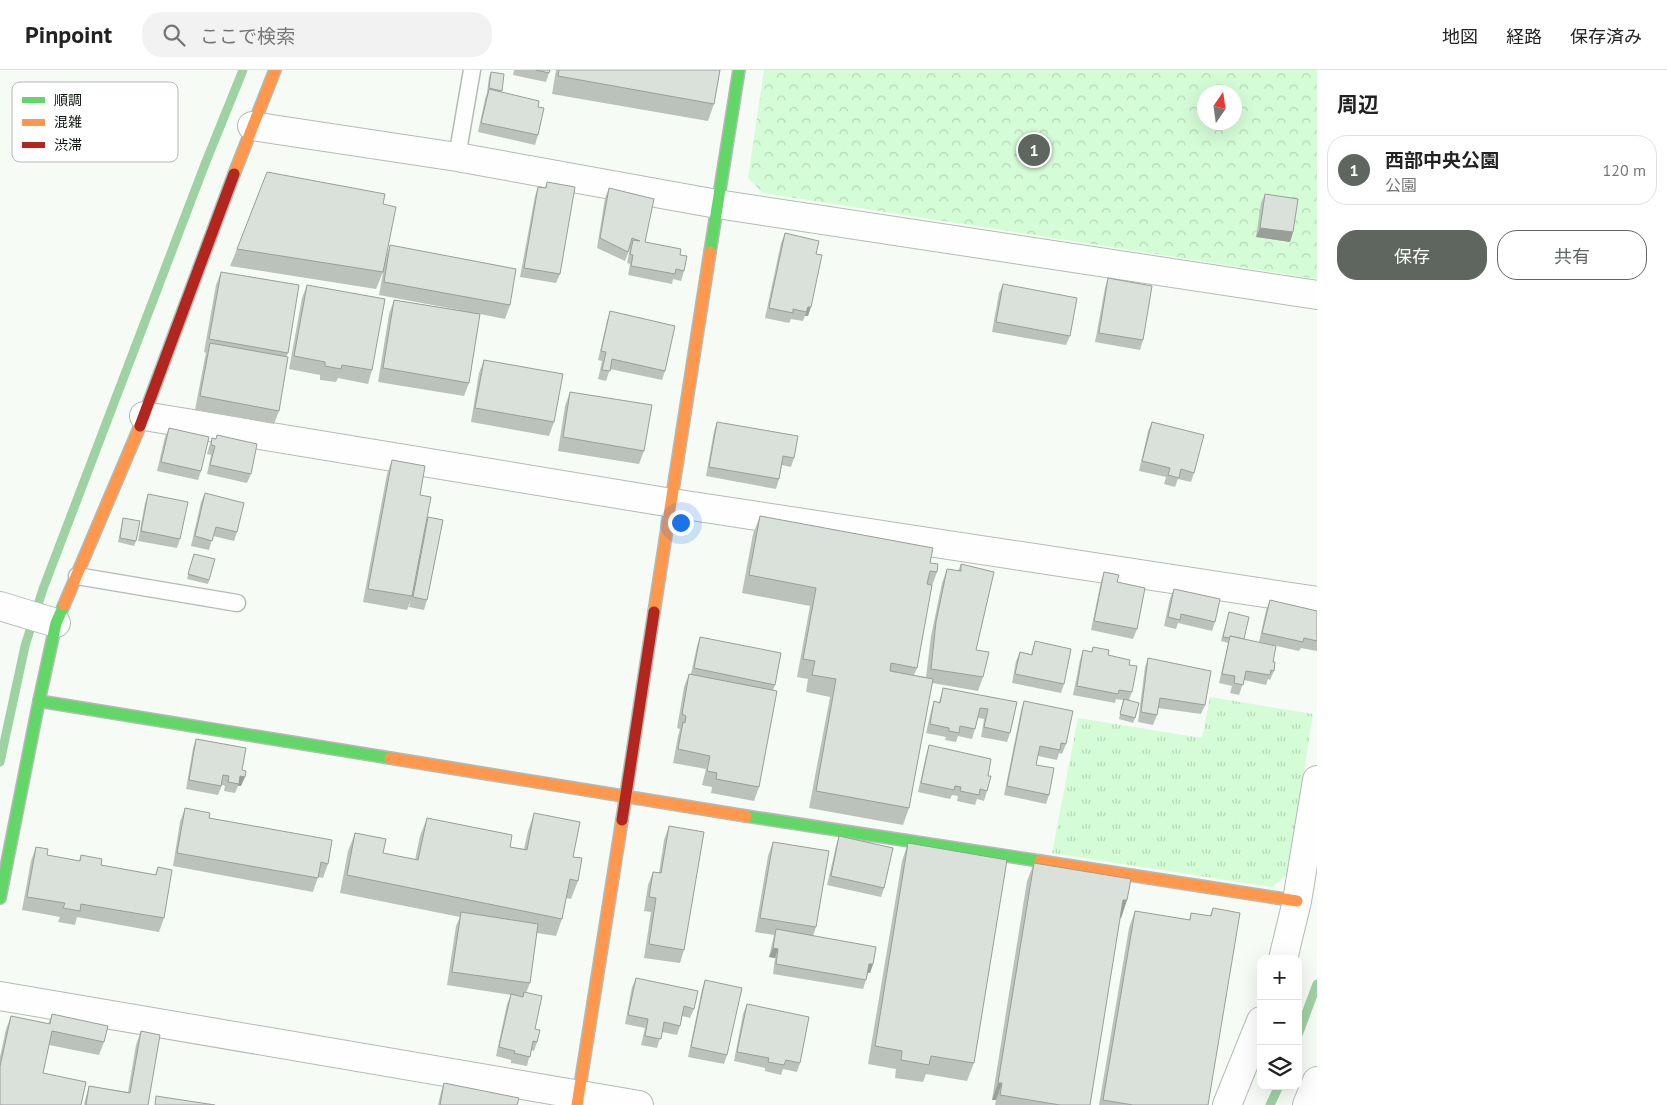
<!DOCTYPE html>
<html lang="ja">
<head>
<meta charset="utf-8">
<style>
  body { margin:0; font-family:"PT Sans","Noto Sans JP",sans-serif; background:#f2f2f2; color:#222 }
  .controls { position:absolute; right:15px; bottom:15px; display:grid; overflow:hidden; border-radius:10px; box-shadow:0 5px 20px #0002 }
  .controls button { width:45px; height:45px; display:grid; place-items:center; padding:0; border:0; border-bottom:1px solid #e0e0e0; background:#fff; color:#222; font:25px sans-serif }
  .compass { position:absolute; left:1197px; top:15px; width:45px; height:45px; border-radius:50%; background:#fff; box-shadow:0 5px 20px #0002; rotate:13deg }
  .you { position:absolute; left:680px; top:452px; width:18px; height:18px; margin:-12px; border:4px solid #fff; border-radius:50%; background:#1a73e8; box-shadow:0 0 0 8px #1a73e833 }
  .badge { display:grid; place-items:center; width:32px; height:32px; border-radius:50%; background:#5e665f; color:#fff; font-size:16px; font-weight:700 }
  .pin { position:absolute; translate:-50% -50%; border:2px solid #fff; box-shadow:0 1px 5px #0006 }
  .list { margin:0; padding:0; list-style:none }
  h2 { display:flex; justify-content:space-between; align-items:center; height:65px; margin:0; padding:0 20px; font-size:21px }
  h2 small { font-size:16px; font-weight:400; color:#767676 }
  .list li { display:grid; grid-template-columns:32px 1fr auto; gap:15px; align-items:center; box-sizing:border-box; height:70px; margin:0 10px 10px; padding:0 10px; border:1px solid #e0e0e0; border-radius:20px }
  .list b { display:block; font-size:19px; white-space:nowrap }
  .list p { margin:0; font-size:16px; white-space:nowrap; color:#767676 }
  .list em { font-size:16px; font-style:normal; color:#767676 }
  .actions { display:flex; gap:10px; padding:15px 20px }
  .actions a { flex:1; padding:11px 0; border:1px solid #5e665f; border-radius:20px; text-align:center; font-size:18px; color:#5e665f }
  .actions .main { background:#5e665f; color:#fff }
  .icon { flex:none; width:28px; height:28px; fill:none; stroke:currentColor; stroke-width:2; stroke-linecap:round; stroke-linejoin:round }
  .map { position:relative; flex:none; width:1317px; height:1035px; overflow:hidden }
  header { display:flex; align-items:center; gap:30px; box-sizing:border-box; height:70px; padding:0 25px; background:#fff; border-bottom:1px solid #e0e0e0 }
  header strong { font-size:24px }
  nav { display:flex; gap:28px; margin-inline-start:auto; font-size:18px }
  .search { width:350px; height:45px; background:#f2f2f2; display:flex; align-items:center; gap:12px; box-sizing:border-box; padding:0 18px; border-radius:20px; color:#767676; font-size:19px }
  main { display:flex }
  aside { flex:1; background:#fff }
  .map>svg:first-child { display:block }
</style>
</head>
<body>
<header>
<strong>Pinpoint</strong>
<div class="search"><svg class="icon" aria-label="search" viewBox="0 0 24 24"><circle cx="10" cy="10" r="6"/><path d="M15 15l6 6"/></svg>ここで検索</div>
<nav><a>地図</a><a>経路</a><a>保存済み</a></nav>
</header>
<main>
<div class="map">
<svg width="1317" height="1035" viewBox="0 0 1317 1035">
  <defs>
    <pattern id="grass-tufts" width="24" height="20" patternUnits="userSpaceOnUse" patternTransform="scale(1.25)"><rect width="24" height="20" fill="#d4fcd6"/><path d="M3 7l-1-3M5 7V3M7 7l1-3M15 17l-1-3M17 17v-4M19 17l1-3" fill="none" stroke="#b5d7b6"/></pattern>
    <pattern id="park-crowns" width="20" height="18" patternUnits="userSpaceOnUse" patternTransform="scale(1.25)"><rect width="20" height="18" fill="#d4fcd6"/><path d="M2 6a3 3 0 1 1 6 0M12 15a3 3 0 1 1 6 0" fill="none" stroke="#b5d7b6"/></pattern>
  </defs>
  <rect width="100%" height="100%" fill="#f6fbf6"/>
  <!-- grass -->
  <path fill="url(#grass-tufts)" d="M1210,627L1313,644L1288,803L1272,817L1052,783L1078,648L1202,668Z"/>
  <!-- park -->
  <path fill="url(#park-crowns)" fill-rule="evenodd" d="M764,0H1317V209L763,123L748,108ZM1204,22H1234V52H1204Z"/>
  <g fill="none" stroke-linecap="round" stroke-linejoin="round">
    <!-- stream -->
    <g stroke="#9ed2a2" stroke-width="9">
      <path d="M0,692L25,576L43,519L205,94L243,0"/>
      <path d="M1298,965L1317,914"/>
      <path d="M1270,1035L1279,1016"/>
    </g>
    <defs>
      <g id="lane">
        <path d="M457,87L472,0"/>
        <path d="M77,506L237,533"/>
      </g>
      <g id="street">
        <path d="M252,56L457,87L717,134L1317,225"/>
        <path d="M144,346L672,433L1317,531"/>
        <path d="M0,536L56,553"/>
        <path d="M1283,889L1297,831L1317,710"/>
        <path d="M0,926L639,1035"/>
        <path d="M1227,1035L1261,951"/>
        <path d="M1307,1035L1317,1011"/>
      </g>
      <g id="fast">
        <path d="M710,182L739,0"/>
        <path d="M39,631L390,688"/>
        <path d="M746,746L1040,791"/>
        <path d="M0,828L39,631L56,553L64,535"/>
      </g>
      <g id="slow">
        <path d="M234,104L275,0"/>
        <path d="M64,535L140,356"/>
        <path d="M654,542L710,182"/>
        <path d="M390,688L746,746"/>
        <path d="M1040,791L1297,831"/>
        <path d="M577,1035L622,750"/>
      </g>
      <g id="jam">
        <path d="M140,356L234,104"/>
        <path d="M622,750L654,542"/>
      </g>
    </defs>
    <!-- lane casing -->
    <use href="#lane" stroke="#b4bbb5" stroke-width="19"/>
    <!-- street casing -->
    <use href="#street" stroke="#b4bbb5" stroke-width="30"/>
    <!-- fast casing -->
    <use href="#fast" stroke="#b4bbb5" stroke-width="14"/>
    <!-- slow casing -->
    <use href="#slow" stroke="#b4bbb5" stroke-width="14"/>
    <!-- jam casing -->
    <use href="#jam" stroke="#b4bbb5" stroke-width="14"/>
    <!-- lane -->
    <use href="#lane" stroke="#fefefe" stroke-width="16"/>
    <!-- street -->
    <use href="#street" stroke="#fefefe" stroke-width="28"/>
    <!-- fast -->
    <use href="#fast" stroke="#63d668" stroke-width="11"/>
    <!-- slow -->
    <use href="#slow" stroke="#ff974d" stroke-width="11"/>
    <!-- jam -->
    <use href="#jam" stroke="#b3261e" stroke-width="11"/>
  </g>
  <!-- wall -->
  <g fill="#bbc2bb">
    <path d="M514,0H550L546,12L513,5Z"/>
    <path d="M556,0H720L714,34L708,51L552,24Z"/>
    <path d="M491,2L502,21L501,22L538,37V65L535,75L478,62L485,29L487,23L489,7Z"/>
    <path d="M547,112L560,204L556,213L520,207L535,126L538,117L545,118Z"/>
    <path d="M609,118L645,172L680,185L684,201L681,211L673,209L672,214L628,205L630,194L627,193L630,178L625,191L597,178L605,128Z"/>
    <path d="M1265,124L1293,162L1290,172L1256,167L1261,133Z"/>
    <path d="M383,134L386,188L390,175L510,235L505,249L480,244L469,313L464,326L378,312L389,244L394,230L470,242L379,225L385,191L383,202L376,219L230,196L237,179Z"/>
    <path d="M785,163L816,184L808,246H805L803,251L791,249L789,253L765,248L781,173Z"/>
    <path d="M221,202L288,283L286,287L279,341L274,354L195,340L205,287L206,283L204,282L216,215Z"/>
    <path d="M1108,208L1143,270L1140,280L1095,272L1105,218Z"/>
    <path d="M1003,214L1070,266L1066,275L992,262L999,223Z"/>
    <path d="M307,215L372,300L368,314L338,308L336,312L320,310V305L289,299L302,228Z"/>
    <path d="M610,241L665,301L662,310L610,299L606,311L598,309L602,291L598,290L607,251Z"/>
    <path d="M484,290L554,352L549,366L471,352L479,303Z"/>
    <path d="M570,322L644,381L639,394L558,381L565,336Z"/>
    <path d="M717,352L794,388L791,397L782,395L779,409L776,419L706,406L714,361Z"/>
    <path d="M1152,352L1194,403L1191,412L1178,409L1175,417L1164,414L1166,407L1139,401L1148,361Z"/>
    <path d="M169,358L201,401L198,410L157,401L165,367Z"/>
    <path d="M217,365L251,404L247,413L207,404L211,385L207,384L209,377L212,368L216,369Z"/>
    <path d="M392,390L420,425L426,455L428,447L427,530L424,540L409,537L411,530L407,540L363,532L387,404Z"/>
    <path d="M205,423L237,462L234,471L213,466L209,480L191,476L201,432Z"/>
    <path d="M148,424L180,469L177,478L138,471L145,433Z"/>
    <path d="M760,446L930,493L937,502L931,519L917,598L914,605L926,607L931,566L942,513L947,499L958,501L961,494L976,580L983,607L978,621L932,613L909,738L903,755L809,738L830,627L806,622L808,609L797,607L810,536L742,523L753,464Z"/>
    <path d="M123,448L136,471L134,476L118,472L122,452Z"/>
    <path d="M194,484L209,510L208,514L187,509Z"/>
    <path d="M1104,502L1117,512L1137,559L1133,569L1091,560L1101,511Z"/>
    <path d="M1174,519L1215,552L1212,561L1178,553L1176,559L1164,556L1170,528Z"/>
    <path d="M1270,530L1317,541V581L1301,578L1299,581L1259,572L1266,540Z"/>
    <path d="M1229,542L1244,569L1273,592L1274,601L1270,610L1268,609L1266,615L1244,610L1239,625L1230,623L1232,616L1219,613L1228,573L1221,571Z"/>
    <path d="M700,567L775,615L773,620L759,717L754,731L711,723L712,717L702,715L706,699L673,693L678,666L680,659L677,658L684,617L689,604H691L697,576Z"/>
    <path d="M1035,571L1064,614L1061,623L1012,613L1016,591L1020,582L1031,584Z"/>
    <path d="M1093,577L1129,595L1132,622L1129,630L1135,648L1133,653L1119,649L1123,630L1116,629L1115,633L1073,625L1080,590L1083,580L1091,582Z"/>
    <path d="M1148,588L1205,635L1201,644L1158,638L1157,645L1153,655L1138,652L1145,597Z"/>
    <path d="M943,618L1017,632L1010,663L1007,672L981,667L984,649L978,648L975,659L972,669L958,666L956,672L945,670L946,667L926,663L931,641L934,631L939,632Z"/>
    <path d="M1024,631L1066,674L1062,684L1059,683L1057,690L1038,686L1036,695L1049,725L1046,734L1004,725L1021,640Z"/>
    <path d="M196,669L242,700L241,716H238L235,723L224,721L225,716L222,715L218,725L186,719L193,678Z"/>
    <path d="M929,675L988,706L987,721L984,731L977,729L975,735L957,731L958,726L952,725L950,729L918,722L926,685Z"/>
    <path d="M185,738L328,794L323,808L318,807L313,822L173,796L180,752Z"/>
    <path d="M534,743L573,787L578,811L571,829L566,828L562,849L556,866L537,863L530,913L526,923L537,972L534,981L531,980L527,996L511,993V990L496,986L507,934L511,925L447,915L456,856L460,847L340,823L348,781L355,763L383,783L415,790L420,766L427,748L510,777L524,779L528,761Z"/>
    <path d="M669,756L684,880L680,893L644,888L651,842L644,841L648,815L653,802L659,803L664,770Z"/>
    <path d="M839,766L884,818L881,827L827,815L836,776Z"/>
    <path d="M773,772L816,857L813,866L873,894L870,903H868L866,910L863,919L773,904L775,888L769,887L774,865L755,862L768,786Z"/>
    <path d="M908,773L974,993L967,1011L926,1004L923,1012L895,1008L896,999L868,994L902,791Z"/>
    <path d="M36,777L47,785L79,791L81,785L101,795L155,805L158,797L164,848L159,862L77,847L75,855L58,852L60,847L22,840L31,791Z"/>
    <path d="M1034,793L1127,830L1121,848H1120L1090,1035H995L996,1030H992L1027,811Z"/>
    <path d="M1213,838L1208,1035H1099L1129,858L1135,841L1189,850L1191,843L1210,846Z"/>
    <path d="M636,908L694,939L690,948L682,946L680,956L677,965L662,962L657,978L641,975L645,958L625,954L632,917Z"/>
    <path d="M705,910L727,985L724,994L688,987L702,919Z"/>
    <path d="M747,934L800,993L797,1002L783,999L781,1005L765,1001V998L734,991L743,944Z"/>
    <path d="M52,944L104,972L99,985L49,975L43,1003L0,1035V987L6,959L11,946L48,954Z"/>
    <path d="M141,961L148,1035H84L85,1030L89,1016L128,1022L136,975Z"/>
    <path d="M444,1013L517,1035H438L441,1022Z"/>
  </g>
  <!-- shaded-wall -->
  <g fill="#999e99">
    <path d="M1260,158L1293,162L1290,172L1256,167Z"/>
    <path d="M808,237H811L808,246H805Z"/>
    <path d="M240,706L245,707L241,716H238Z"/>
    <path d="M1123,830H1127L1121,848L1116,847Z"/>
    <path d="M773,878L778,879L775,888L769,887Z"/>
    <path d="M869,894H873L870,903H866Z"/>
    <path d="M998,1013H1002L996,1030H992Z"/>
  </g>
  <!-- building -->
  <g fill="#dae1da" stroke="#999e99">
    <path d="M536,0H550L549,3Z"/>
    <path d="M559,0H720L714,34L558,6Z"/>
    <path d="M491,2L504,4L502,21L489,18Z"/>
    <path d="M489,19L539,31L538,37L544,38L538,65L481,53Z"/>
    <path d="M267,102L385,124L383,134L396,137L383,202L237,179Z"/>
    <path d="M547,112L575,117L560,204L524,198L538,117L546,118Z"/>
    <path d="M609,118L654,129L645,172L681,179L680,185L687,186L684,201L676,199L675,204L631,196L633,185L630,184L633,170L640,171L632,168L628,182L600,168Z"/>
    <path d="M1265,124L1298,129L1293,162L1260,158Z"/>
    <path d="M785,163L819,171L816,184L822,185L811,237H808L806,242L793,239V243L769,238Z"/>
    <path d="M390,175L516,199L510,235L384,212Z"/>
    <path d="M221,202L299,215L288,283L209,269Z"/>
    <path d="M1108,208L1152,216L1143,270L1099,263Z"/>
    <path d="M1003,214L1077,228L1070,266L996,252Z"/>
    <path d="M307,215L385,229L372,300L342,295L341,299L325,296V292L294,286Z"/>
    <path d="M394,230L480,244L469,313L383,298Z"/>
    <path d="M610,241L675,256L665,301L612,289L610,301L602,300L606,282L601,281Z"/>
    <path d="M210,273L288,287L279,341L200,326Z"/>
    <path d="M484,290L563,304L554,352L475,338Z"/>
    <path d="M570,322L652,335L644,381L563,367Z"/>
    <path d="M717,352L798,366L794,388L783,386L779,409L709,397Z"/>
    <path d="M1152,352L1204,365L1194,403L1181,399L1179,408L1168,405L1170,398L1142,391Z"/>
    <path d="M169,358L209,367L201,401L161,392Z"/>
    <path d="M217,365L257,374L251,404L210,395L215,376L211,375L212,368L216,369Z"/>
    <path d="M392,390L425,396L420,425L431,427L412,526L368,519Z"/>
    <path d="M205,423L244,433L237,462L216,457L212,471L195,466Z"/>
    <path d="M148,424L188,432L180,469L141,461Z"/>
    <path d="M760,446L933,478L930,493L938,494L937,502L930,501L927,514L932,515L917,598L891,593L890,601L933,609L909,738L816,721L836,609L812,605L815,591L803,589L816,518L749,505Z"/>
    <path d="M428,447L443,450L427,530L413,527Z"/>
    <path d="M123,448L140,451L136,471L120,468Z"/>
    <path d="M194,484L215,489L209,510L188,504Z"/>
    <path d="M961,494L994,502L976,580L989,582L983,607L931,599L936,552L947,499L961,501Z"/>
    <path d="M1104,502L1119,505L1117,512L1145,518L1137,559L1094,551Z"/>
    <path d="M1174,519L1220,529L1215,552L1181,544L1180,550L1168,547Z"/>
    <path d="M1270,530L1317,541V571L1304,568L1303,572L1262,563Z"/>
    <path d="M1229,542L1249,547L1244,569L1230,566V568L1223,567Z"/>
    <path d="M1230,566L1276,576L1273,592H1275L1274,601L1271,600L1270,605L1246,601L1243,615L1234,613L1235,606L1222,604Z"/>
    <path d="M700,567L781,583L775,615L694,598Z"/>
    <path d="M1035,571L1071,579L1064,614L1015,604L1020,582L1032,585Z"/>
    <path d="M1093,577L1109,580L1108,585L1130,590L1129,595L1137,596L1132,622L1119,620L1118,624L1077,616L1083,580L1092,582Z"/>
    <path d="M1148,588L1211,601L1205,635L1160,628L1157,645L1141,642Z"/>
    <path d="M689,604L777,621L759,717L716,709L717,703L707,701L710,686L678,679L683,652L685,653L686,646L682,644Z"/>
    <path d="M943,618L1017,632L1010,663L984,657L988,639L980,638L975,659L960,656L959,663L949,661V658L930,654L934,631L940,633Z"/>
    <path d="M1124,629L1139,633L1135,648L1120,644Z"/>
    <path d="M1024,631L1073,641L1066,674L1061,673L1060,680L1040,676L1036,695L1054,698L1049,725L1007,716Z"/>
    <path d="M196,669L246,678L242,700L246,701L245,707L240,706L239,714L228,712L229,706L223,705L221,716L189,710Z"/>
    <path d="M929,675L991,689L988,706H991L987,721L980,719L979,725L960,721L961,717L955,716L954,720L921,713Z"/>
    <path d="M185,738L210,743L209,748L332,770L328,794L321,792L318,808L177,783Z"/>
    <path d="M534,743L580,752L573,787L582,788L578,811L570,809L562,849L347,805L355,763L386,769L383,783L418,790L427,748L512,765L510,777L527,780Z"/>
    <path d="M669,756L704,762L684,880L649,874L656,828L649,827L653,802L661,803Z"/>
    <path d="M839,766L893,778L884,818L831,806Z"/>
    <path d="M773,772L829,781L816,857L760,848Z"/>
    <path d="M908,773L1007,790L974,993L931,986L929,995L901,990L902,981L875,976Z"/>
    <path d="M36,777L48,779L47,785L80,791L81,785L102,789L101,795L156,805L158,797L172,800L164,848L81,834L80,841L63,838L65,833L27,827Z"/>
    <path d="M1034,793L1131,809L1127,830H1123L1090,1035H1060L1000,1025L1002,1013H998Z"/>
    <path d="M1213,838L1240,843L1208,1035H1133L1103,1030L1135,841L1190,850L1191,843L1211,846Z"/>
    <path d="M461,842L538,854L530,913L452,902Z"/>
    <path d="M776,859L876,877L873,894H869L866,910L776,894L778,879L773,878Z"/>
    <path d="M636,908L698,921L694,939L684,936L680,956L664,952L661,969L645,966L648,949L628,945Z"/>
    <path d="M705,910L742,918L727,985L691,977Z"/>
    <path d="M524,922L542,926L535,959L540,960L537,972L533,971L530,987L514,983L515,981L499,977L511,924L523,927Z"/>
    <path d="M747,934L809,947L800,993L786,990L784,995L768,992L769,988L737,982Z"/>
    <path d="M52,944L108,956L104,972L52,961L43,1003L86,1012L81,1035H0V996L11,946L50,954Z"/>
    <path d="M141,961L160,965L148,1035H86L89,1016L130,1023Z"/>
    <path d="M444,1013L519,1028L517,1035H440Z"/>
    <path d="M156,1026L215,1035H155Z"/>
  </g>
  <!-- legend -->
  <rect x="12" y="12" width="166" height="80" rx="8" fill="#fff" stroke="#b6b9b6" stroke-width="1"/>
  <rect x="22" y="27" width="23" height="6" fill="#63d668"/>
  <rect x="22" y="49" width="23" height="7" fill="#ff974d"/>
  <rect x="22" y="72" width="23" height="6" fill="#b3261e"/>
  <g font-size="14" fill="#0c150d">
    <text x="54" y="35">順調</text>
    <text x="54" y="57">混雑</text>
    <text x="54" y="80">渋滞</text>
  </g>
</svg>
<div class="controls">
<button>+</button>
<button>−</button>
<button><svg class="icon" aria-label="layers" viewBox="0 0 24 24"><path d="M12 4l9 5-9 5-9-5zM3 14l9 5 9-5"/></svg></button>
</div>
<svg class="compass" viewBox="-18 -18 36 36"><path d="M0-13l5 13h-10z" fill="#e53935"/><path d="M0 13l5-13h-10z" fill="#767676"/></svg>
<div class="you"></div>
<div class="pin badge" style="left:1034px;top:80px">1</div>
</div>
<aside>
<h2>周辺<small></small></h2>
<ul class="list">
<li><span class="badge">1</span><div><b>西部中央公園</b><p>公園</p></div><em>120 m</em></li>
</ul>
<div class="actions"><a class="main">保存</a><a>共有</a></div>
</aside>
</main>
</body>
</html>
